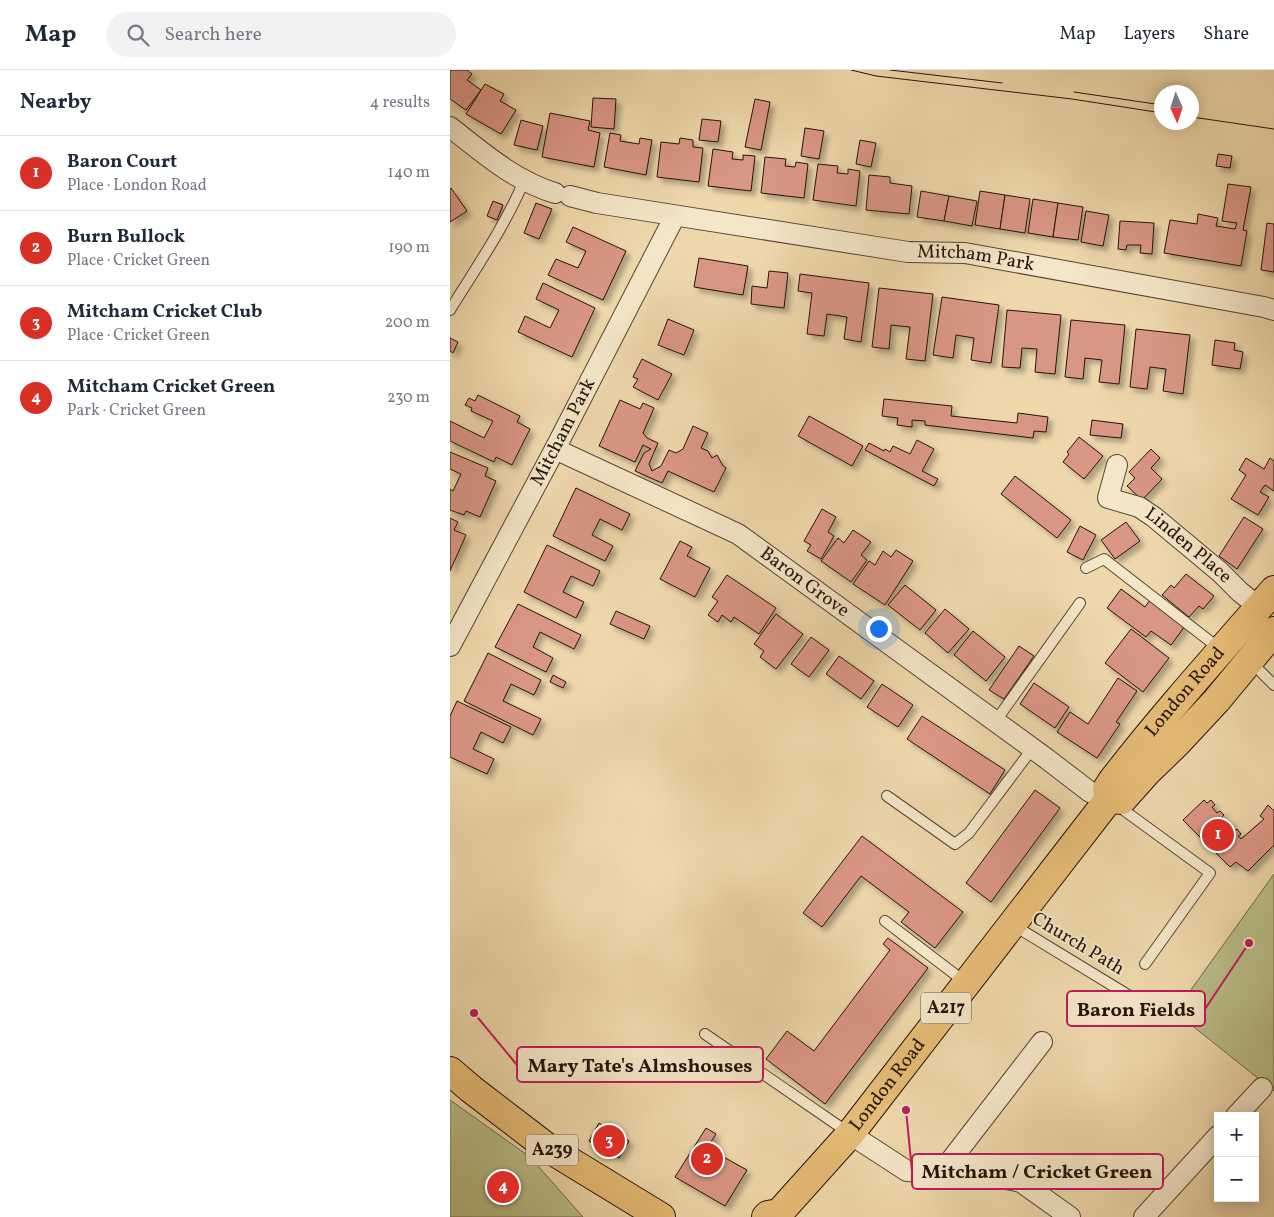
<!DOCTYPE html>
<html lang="en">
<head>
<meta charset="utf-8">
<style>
  body { margin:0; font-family:Vollkorn,serif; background:#f2f2f3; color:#1f2937 }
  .controls { position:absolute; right:15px; bottom:15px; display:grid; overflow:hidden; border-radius:0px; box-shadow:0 2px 12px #0003 }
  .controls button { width:45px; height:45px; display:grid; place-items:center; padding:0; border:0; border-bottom:1px solid #e0e1e3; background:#fff; color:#1f2937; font:25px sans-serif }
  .compass { position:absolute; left:704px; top:15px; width:45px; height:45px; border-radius:50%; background:#fff; box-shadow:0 2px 12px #0003; rotate:177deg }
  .you { position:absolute; left:428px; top:558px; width:18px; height:18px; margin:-12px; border:4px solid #fff; border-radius:50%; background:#1a73e8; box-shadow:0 0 0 8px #1a73e833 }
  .badge { display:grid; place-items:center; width:32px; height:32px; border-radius:50%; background:#d93025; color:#fff; font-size:16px; font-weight:700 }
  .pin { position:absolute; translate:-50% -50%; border:2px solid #fff; box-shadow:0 1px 5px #0006 }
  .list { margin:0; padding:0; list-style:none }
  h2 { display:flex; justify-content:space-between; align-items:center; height:65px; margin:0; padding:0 20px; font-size:21px }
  h2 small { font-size:16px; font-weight:400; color:#747a83 }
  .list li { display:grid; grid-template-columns:32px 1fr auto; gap:15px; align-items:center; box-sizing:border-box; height:75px; padding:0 20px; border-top:1px solid #e0e1e3 }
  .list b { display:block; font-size:19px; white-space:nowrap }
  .list p { margin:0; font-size:16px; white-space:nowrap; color:#747a83 }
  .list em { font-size:16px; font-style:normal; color:#747a83 }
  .icon { flex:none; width:28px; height:28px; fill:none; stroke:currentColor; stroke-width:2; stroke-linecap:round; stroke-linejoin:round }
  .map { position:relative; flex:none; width:824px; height:1147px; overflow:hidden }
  header { display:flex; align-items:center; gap:30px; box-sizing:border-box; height:70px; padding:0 25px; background:#fff; border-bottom:1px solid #e0e1e3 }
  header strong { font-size:24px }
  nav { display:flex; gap:28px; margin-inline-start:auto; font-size:18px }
  .search { width:350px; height:45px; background:#f2f2f3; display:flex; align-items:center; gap:12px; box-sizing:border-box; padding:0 18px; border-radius:28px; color:#747a83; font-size:19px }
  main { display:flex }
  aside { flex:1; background:#fff }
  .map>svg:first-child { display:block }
</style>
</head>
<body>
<header>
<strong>Map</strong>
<div class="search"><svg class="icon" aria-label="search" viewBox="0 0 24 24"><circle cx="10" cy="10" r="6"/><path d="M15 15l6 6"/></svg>Search here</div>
<nav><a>Map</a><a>Layers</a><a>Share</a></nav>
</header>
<main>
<aside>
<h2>Nearby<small>4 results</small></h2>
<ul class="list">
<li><span class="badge">1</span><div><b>Baron Court</b><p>Place · London Road</p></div><em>140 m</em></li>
<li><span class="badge">2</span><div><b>Burn Bullock</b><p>Place · Cricket Green</p></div><em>190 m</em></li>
<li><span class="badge">3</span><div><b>Mitcham Cricket Club</b><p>Place · Cricket Green</p></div><em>200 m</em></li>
<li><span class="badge">4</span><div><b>Mitcham Cricket Green</b><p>Park · Cricket Green</p></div><em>230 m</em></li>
</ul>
</aside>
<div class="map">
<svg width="824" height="1147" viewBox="0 0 824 1147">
  <defs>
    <filter id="shadow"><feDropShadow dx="4.5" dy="4.5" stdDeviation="2.5" flood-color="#0004"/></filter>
  </defs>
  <rect width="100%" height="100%" fill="#eed8ab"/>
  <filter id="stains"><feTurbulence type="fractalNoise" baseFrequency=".004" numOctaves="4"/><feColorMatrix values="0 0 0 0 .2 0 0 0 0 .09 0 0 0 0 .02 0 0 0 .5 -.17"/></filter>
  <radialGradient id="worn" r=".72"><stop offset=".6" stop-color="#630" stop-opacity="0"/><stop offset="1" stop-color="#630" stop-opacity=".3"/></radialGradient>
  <!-- green -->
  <g fill="#babe88" stroke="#70684a">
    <path d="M824,804V1021L725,942Z"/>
    <path d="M0,1030L80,1087L133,1147H0Z"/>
  </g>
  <!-- building -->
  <g fill="#da9685" stroke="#25130c" filter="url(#shadow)">
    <path d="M0,0H17L22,4L17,10L31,20L16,40L0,29Z"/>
    <path d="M35,14L54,24L50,31L66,40L51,64L16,44Z"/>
    <path d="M143,28L166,29L164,59L141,57Z"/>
    <path d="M305,29L320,32L311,80L295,77Z"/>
    <path d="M100,43L140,51L138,60L150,63L144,97L92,87Z"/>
    <path d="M252,49L271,51L268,72L249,70Z"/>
    <path d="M71,50L93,56L87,80L64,75Z"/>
    <path d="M355,58L374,61L369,89L351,86Z"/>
    <path d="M160,63L171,65L170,71L189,74L190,68L202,70L196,105L154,97Z"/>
    <path d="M230,68L243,70V77L253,78L249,112L207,107L211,72L229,74Z"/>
    <path d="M410,70L426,73L421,97L406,94Z"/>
    <path d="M263,79L283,82L282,89L293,90V85L305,86L301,121L258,116Z"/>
    <path d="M768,84L782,86L780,98L766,96Z"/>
    <path d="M315,87L336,89L335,96L345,97L346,92L358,94L354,128L311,123Z"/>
    <path d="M368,94L388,96L387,103L398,104V99L410,101L406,136L363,130Z"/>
    <path d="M419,105L440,107V113L462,116L459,144L416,140Z"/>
    <path d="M778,114L801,117L793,160L797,161L791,196L714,183L720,150L747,154L748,144L768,148L766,156L785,159L787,153L772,151Z"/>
    <path d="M1,118L17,141L0,152V119Z"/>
    <path d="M471,121L499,126L494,151L467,147Z"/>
    <path d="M530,121L555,125L550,159L525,155Z"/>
    <path d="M555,125L580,129L575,163L550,159Z"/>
    <path d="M499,126L527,131L522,156L494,151Z"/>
    <path d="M583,129L608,133L603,167L578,163Z"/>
    <path d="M43,131L53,135L47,150L37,146Z"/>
    <path d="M86,133L102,139L89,169L74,163Z"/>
    <path d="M608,133L633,137L628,170L603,167Z"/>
    <path d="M636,141L659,145L653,176L631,172Z"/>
    <path d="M670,151L704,153L702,184L690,183L691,175H677L676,180L668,179Z"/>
    <path d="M817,153L824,154V202L811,200Z"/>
    <path d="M123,157L176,181L153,230L98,205L106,189L128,198L136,181L116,172Z"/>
    <path d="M249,188L298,196L293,225L244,217Z"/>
    <path d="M319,201L338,203L334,238L301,234L302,216L317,218Z"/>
    <path d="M350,204L419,213L411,272L394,269L397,247L377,244L374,266L357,264L362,223L348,221Z"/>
    <path d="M93,213L145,238L122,287L68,262L75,246L100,258L109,240L86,229Z"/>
    <path d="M429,218L483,224L475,291L456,289L460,257L441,255L439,279L422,277Z"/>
    <path d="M492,227L549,235L541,293L521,290L524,268L506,265L503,288L483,285Z"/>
    <path d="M557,240L611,245L605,304L585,302L587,279L572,278L570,298L552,297Z"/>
    <path d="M218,249L244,260L234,285L208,275Z"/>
    <path d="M621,250L675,255L669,314L649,312L652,290L635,288L633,309L615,307Z"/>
    <path d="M686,259L740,265L733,324L713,321L716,299L700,297L697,319L680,317Z"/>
    <path d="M0,268L8,272L3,283L0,281Z"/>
    <path d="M765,270L785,273L784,280L793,282L790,299L762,295Z"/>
    <path d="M192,289L222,304L208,330L183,317L188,309L183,307Z"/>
    <path d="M28,325L70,346L67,352L80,359L62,395L46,387L44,392L0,371V351L34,368L43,351L21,341L22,338L15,335L19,328L25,331Z"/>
    <path d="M434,329L502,336L501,346L567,353L568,343L598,347L596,362L584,361L583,368L475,355V351L462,350V357L447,355L448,348L432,346Z"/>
    <path d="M170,330L190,339L193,333L204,338L193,363L197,368L208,373L199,394L202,401L211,396L219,380L226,383L233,379L243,356L258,363L251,378L258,381L262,388L267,385L273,396L276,398L264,422L218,401L212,413L185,401L194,383L201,379L193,375L185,392L149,376Z"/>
    <path d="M359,346L413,376L402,396L348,366Z"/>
    <path d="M642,350L673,354L671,368L640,365Z"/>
    <path d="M629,367L653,386L634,409L613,392L619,384L617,382Z"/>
    <path d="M467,370L484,379L472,401L488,409L484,416L415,380L419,373L434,381L435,379L440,382L443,376L460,384Z"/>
    <path d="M701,379L710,388L701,398L712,409L692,430L677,416L685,408L679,402Z"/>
    <path d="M0,382L38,398L35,406L46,411L30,447L16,441L14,445L0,440V419L3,421L11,404L0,399Z"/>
    <path d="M796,388L814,399L820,388L824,391V421L815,415L810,422L819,427L808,445L781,429L796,405L789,400Z"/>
    <path d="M565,406L621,450L607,468L551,424Z"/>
    <path d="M126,418L180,444L172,460L150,449L142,465L163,476L155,491L103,466Z"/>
    <path d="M372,439L386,447L378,462L384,466L371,489L357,481L361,475L354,471Z"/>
    <path d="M794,447L813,459L787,499L769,486Z"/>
    <path d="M0,448L8,452L4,460L16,465L0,501Z"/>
    <path d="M676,452L690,471L665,489L651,470Z"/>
    <path d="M630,456L646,465L633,490L617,482Z"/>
    <path d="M403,460L421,472L411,485L417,490L401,512L371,491L388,468L394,473Z"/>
    <path d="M230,471L242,477L237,486L260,498L245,527L210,509Z"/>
    <path d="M97,475L150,501L143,516L121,506L113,522L134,532L126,548L74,522Z"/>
    <path d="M446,480L463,491L435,535L403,514L419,491L425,495L433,481L441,487Z"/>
    <path d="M736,504L764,526L753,539L749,536L739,547L712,525L721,515L724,518Z"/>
    <path d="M277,505L326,538L309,564L284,547L281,552L272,545L268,552L258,545L268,531L262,527Z"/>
    <path d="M455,515L486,540L470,560L438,535Z"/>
    <path d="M671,519L695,537L700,530L735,556L721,575L701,561L696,567L657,538Z"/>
    <path d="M68,534L131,565L124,579L90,562L83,577L103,588L96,602L45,577Z"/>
    <path d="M495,539L519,559L498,583L475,563Z"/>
    <path d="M166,541L200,556L194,569L160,554Z"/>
    <path d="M326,544L353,564L326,599L310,587L314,581L304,574Z"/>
    <path d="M681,559L719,588L693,622L655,593Z"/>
    <path d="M523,561L555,587L536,611L504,585Z"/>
    <path d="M361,567L379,580L359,607L341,594Z"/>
    <path d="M569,576L584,586L554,629L539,620Z"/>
    <path d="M38,583L91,610L84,625L61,614L53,631L91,649L83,665L14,631Z"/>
    <path d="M389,586L424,611L411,629L376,604Z"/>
    <path d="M103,605L116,612L113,618L100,612Z"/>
    <path d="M668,608L687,621L666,652L670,654L647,688L607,662L620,642L638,654Z"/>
    <path d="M584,613L619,637L605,658L570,634Z"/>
    <path d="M432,614L463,635L448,657L417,637Z"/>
    <path d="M7,631L61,657L53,673L31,662L23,679L44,689L37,704L0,687V646Z"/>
    <path d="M472,646L555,700L540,724L457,669Z"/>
    <path d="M585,720L610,738L541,832L516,813Z"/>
    <path d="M754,730L757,733L761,730L765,735L762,737L767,743L770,741L774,745L771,748L776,753L779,751L783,755L780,757L784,761L787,759L791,764L788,766L791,769L814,749L810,746L818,735L824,741V775L798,801L786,792L780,797L733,750Z"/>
    <path d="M412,766L513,842L485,878L451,852L459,842L411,806L372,857L353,843Z"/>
    <path d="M438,868L478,898L375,1034L316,989L337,961L364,981L440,880L433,874Z"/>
    <path d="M149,1053L179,1071L169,1088L139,1071Z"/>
    <path d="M256,1058L266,1064L257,1078L297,1100L275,1136L225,1107Z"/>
  </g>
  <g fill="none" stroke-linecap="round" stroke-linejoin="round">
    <defs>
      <g id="service">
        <path d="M0,240C26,198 55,156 74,111"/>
        <path d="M636,498L654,489L770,579"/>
        <path d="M801,592L824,615"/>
        <path d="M545,652L630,533"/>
        <path d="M437,726L505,774L519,763L582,679"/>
        <path d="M668,736L760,803L695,894"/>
        <path d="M435,851L515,912"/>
        <path d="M563,855L701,939"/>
        <path d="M255,964L399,1063"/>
      </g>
      <g id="minor">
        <path d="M0,57C33,83 65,111 105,123"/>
        <path id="s1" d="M120,126L147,133L458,182L515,183L814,237L824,240"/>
        <path id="s2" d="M105,379L288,464L597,689L640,722L659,729"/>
        <path id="s3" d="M667,395L658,428L689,437L704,447L770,502L790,522L809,537"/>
        <path id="s4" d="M0,576L105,379L225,146"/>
        <path d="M786,1046L812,1018"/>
        <path d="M400,1064L457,1101L491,1103L592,972"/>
        <path d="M491,1103H525L571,1112L620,1147"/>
        <path d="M694,1147L768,1066"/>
      </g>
      <g id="primary">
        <path id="s5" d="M659,729L657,719L662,711C713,645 769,583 824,520"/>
        <path d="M659,729L672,730L697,702L726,674L767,630L824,561"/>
        <path d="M0,1001L21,1019L98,1078L211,1147"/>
        <path id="s6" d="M316,1147L318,1145L329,1143L400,1064L659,729"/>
      </g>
    </defs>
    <!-- service casing -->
    <use href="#service" stroke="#574434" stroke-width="12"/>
    <!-- minor casing -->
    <use href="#minor" stroke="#574434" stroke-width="22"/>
    <!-- primary casing -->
    <use href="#primary" stroke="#25130c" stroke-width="30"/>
    <!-- service -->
    <use href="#service" stroke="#f4e6c8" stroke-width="10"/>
    <!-- minor -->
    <use href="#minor" stroke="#f4e6c8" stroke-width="20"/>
    <!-- primary -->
    <use href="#primary" stroke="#e7bc76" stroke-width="28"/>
    <!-- tram -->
    <g stroke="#25130c" stroke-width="1">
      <path d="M401,0L426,6L622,29L712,43"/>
      <path d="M440,0L552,13"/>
      <path d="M624,22L712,35"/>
      <path d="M742,47L824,59"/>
    </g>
  </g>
  <g text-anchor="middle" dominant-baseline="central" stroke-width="4" stroke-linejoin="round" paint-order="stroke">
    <!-- shield labels -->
    <g fill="#f4e6c8" stroke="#635244" stroke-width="1">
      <rect x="471" y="922.5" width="50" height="31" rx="4"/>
      <rect x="76" y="1064.5" width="52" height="31" rx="4"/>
    </g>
    <g font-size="18" font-weight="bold" fill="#25130c">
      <text x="496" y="938">A217</text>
      <text x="102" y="1080">A239</text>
    </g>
    <!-- street labels -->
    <g font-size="19" fill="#25130c" stroke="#f4e6c8">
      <text stroke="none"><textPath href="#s1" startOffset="411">Mitcham Park</textPath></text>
      <text stroke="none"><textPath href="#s4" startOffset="242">Mitcham Park</textPath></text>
      <text stroke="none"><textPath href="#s3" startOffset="129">Linden Place</textPath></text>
      <text stroke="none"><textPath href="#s2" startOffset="284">Baron Grove</textPath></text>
      <text stroke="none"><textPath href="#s5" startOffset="135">London Road</textPath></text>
      <text transform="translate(628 874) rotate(31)">Church Path</text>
      <text stroke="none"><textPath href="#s6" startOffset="182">London Road</textPath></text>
    </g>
  </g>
  <!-- callouts -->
  <path fill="none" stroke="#c2185b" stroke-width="2" d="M799 873L755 939M24 943L67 995M456 1040L462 1101"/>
  <g fill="#c2185b" stroke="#f4e6c8" stroke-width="2">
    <circle cx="799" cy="873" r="5"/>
    <circle cx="24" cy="943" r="5"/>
    <circle cx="456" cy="1040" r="5"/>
  </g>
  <g fill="#f4e6c8" stroke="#c2185b" stroke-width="2">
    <rect x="617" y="921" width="138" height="35" rx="5"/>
    <rect x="67" y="977" width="246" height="35" rx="5"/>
    <rect x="462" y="1084" width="251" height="35" rx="5"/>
  </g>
  <g font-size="20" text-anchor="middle" font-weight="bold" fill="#25130c">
    <text x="686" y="946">Baron Fields</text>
    <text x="190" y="1002">Mary Tate's Almshouses</text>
    <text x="587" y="1108">Mitcham / Cricket Green</text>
  </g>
  <rect width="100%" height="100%" filter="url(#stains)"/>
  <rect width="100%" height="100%" fill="url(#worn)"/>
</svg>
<div class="controls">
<button>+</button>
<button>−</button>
</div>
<svg class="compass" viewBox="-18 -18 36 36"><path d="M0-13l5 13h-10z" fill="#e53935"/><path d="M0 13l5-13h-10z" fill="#747a83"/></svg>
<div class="you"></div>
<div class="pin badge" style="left:768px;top:765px">1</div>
<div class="pin badge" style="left:257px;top:1089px">2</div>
<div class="pin badge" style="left:159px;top:1071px">3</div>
<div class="pin badge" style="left:53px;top:1117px">4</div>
</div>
</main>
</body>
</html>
